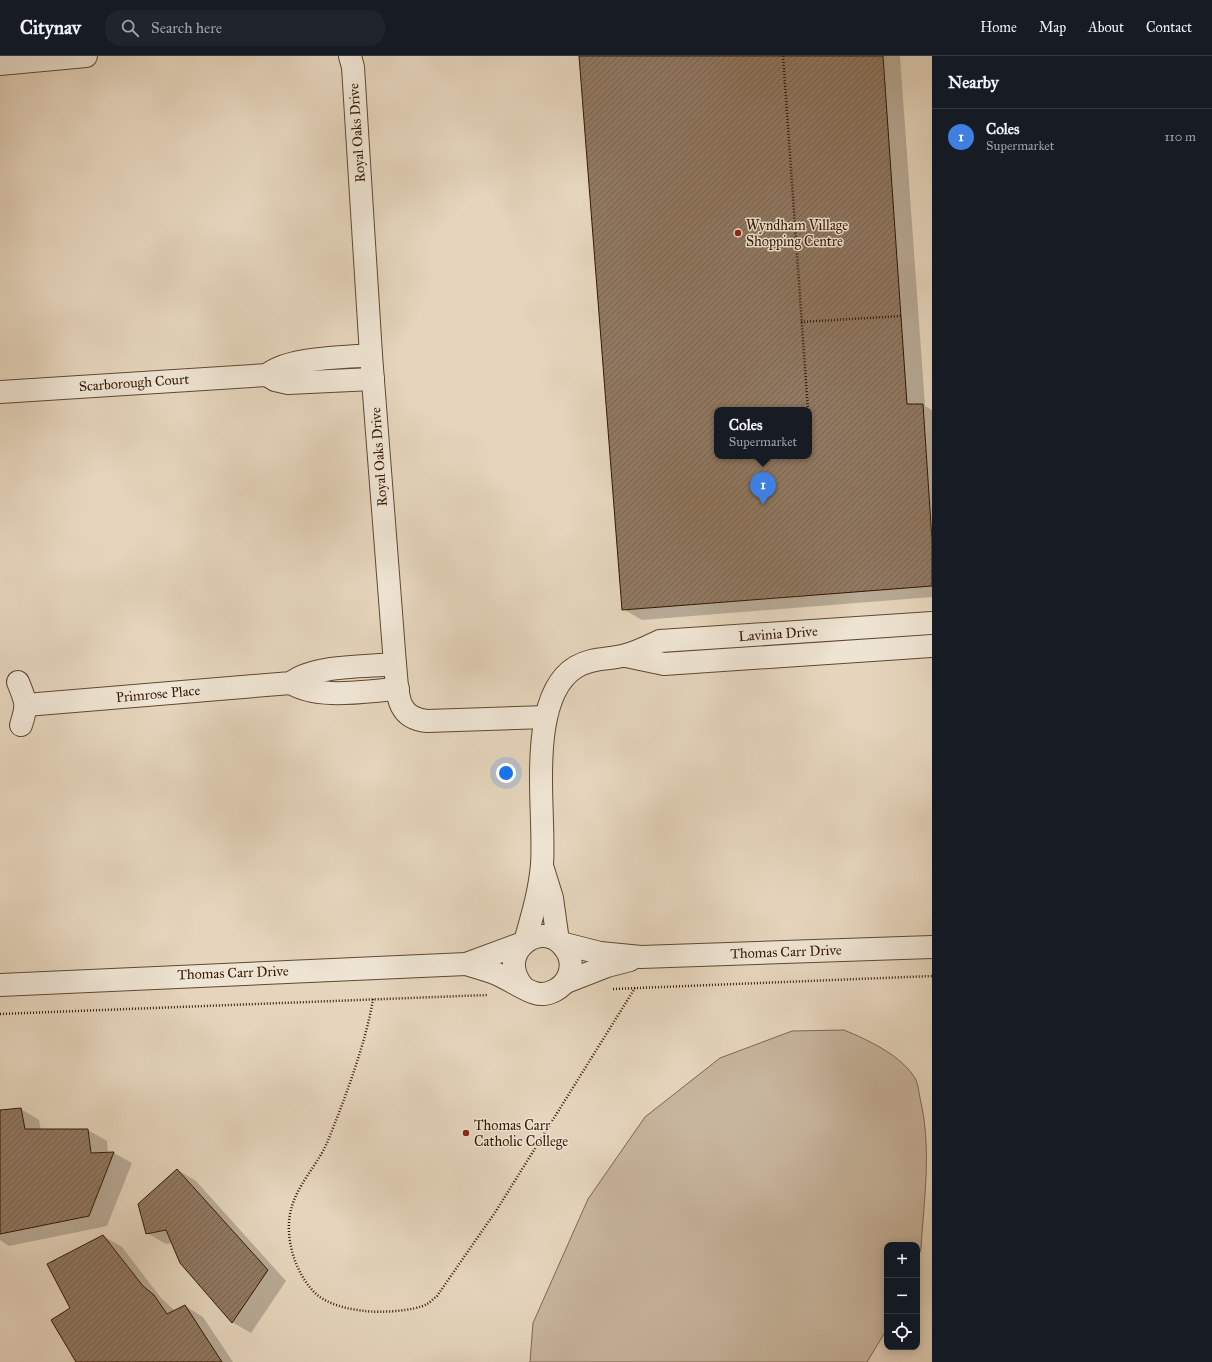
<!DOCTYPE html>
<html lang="en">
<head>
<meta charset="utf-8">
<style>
  body { margin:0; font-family:"IM FELL Great Primer",serif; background:#20242c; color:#f1f3f6 }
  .controls { position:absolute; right:12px; bottom:12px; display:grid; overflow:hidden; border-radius:8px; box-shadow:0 2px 10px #0003 }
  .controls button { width:36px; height:36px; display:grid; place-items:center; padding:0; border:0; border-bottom:1px solid #363941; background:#171b24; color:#f1f3f6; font:20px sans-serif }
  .you { position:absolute; left:506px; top:717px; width:14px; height:14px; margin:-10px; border:3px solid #fff; border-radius:50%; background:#1a73e8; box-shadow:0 0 0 6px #1a73e833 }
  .badge { display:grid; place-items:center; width:26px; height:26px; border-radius:50%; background:#c59692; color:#fff; font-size:13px; font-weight:700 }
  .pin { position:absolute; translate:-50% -33px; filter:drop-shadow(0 1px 2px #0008) }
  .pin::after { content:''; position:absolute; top:21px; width:14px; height:12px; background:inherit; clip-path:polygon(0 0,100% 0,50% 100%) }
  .popup { position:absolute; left:714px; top:351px; width:98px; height:52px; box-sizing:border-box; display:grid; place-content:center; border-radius:8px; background:#171b24; filter:drop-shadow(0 1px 3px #0005); font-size:13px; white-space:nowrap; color:#9ea1a6 }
  .popup b { font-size:15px; color:#f1f3f6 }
  .popup::after { content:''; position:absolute; left:50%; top:100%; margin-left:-8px; border:8px solid transparent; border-top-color:#171b24 }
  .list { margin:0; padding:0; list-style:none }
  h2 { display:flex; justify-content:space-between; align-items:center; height:52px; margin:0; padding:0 16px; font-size:17px }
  h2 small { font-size:13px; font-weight:400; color:#9ea1a6 }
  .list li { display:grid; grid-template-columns:26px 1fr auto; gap:12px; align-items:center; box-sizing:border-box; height:56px; padding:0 16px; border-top:1px solid #363941 }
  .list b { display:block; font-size:15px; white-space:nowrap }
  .list p { margin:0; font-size:13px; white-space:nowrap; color:#9ea1a6 }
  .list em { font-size:13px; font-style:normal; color:#9ea1a6 }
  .icon { flex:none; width:22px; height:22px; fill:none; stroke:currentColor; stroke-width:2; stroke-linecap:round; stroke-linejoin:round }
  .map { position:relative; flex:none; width:932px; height:1306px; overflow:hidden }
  header { display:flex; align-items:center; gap:24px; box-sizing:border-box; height:56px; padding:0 20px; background:#171b24; border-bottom:1px solid #363941 }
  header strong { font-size:19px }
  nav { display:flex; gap:22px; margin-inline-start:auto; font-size:14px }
  .search { width:280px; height:36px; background:#20242c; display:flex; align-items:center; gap:10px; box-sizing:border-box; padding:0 14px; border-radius:16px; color:#9ea1a6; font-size:15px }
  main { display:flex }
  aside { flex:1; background:#171b24 }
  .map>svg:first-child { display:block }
</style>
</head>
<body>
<header>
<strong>Citynav</strong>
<div class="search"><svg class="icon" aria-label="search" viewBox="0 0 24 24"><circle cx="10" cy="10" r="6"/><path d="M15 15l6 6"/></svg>Search here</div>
<nav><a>Home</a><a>Map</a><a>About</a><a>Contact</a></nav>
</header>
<main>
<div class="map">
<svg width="932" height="1306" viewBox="0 0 932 1306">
  <defs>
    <pattern id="building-hatch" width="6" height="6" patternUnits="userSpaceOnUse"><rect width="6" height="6" fill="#917a63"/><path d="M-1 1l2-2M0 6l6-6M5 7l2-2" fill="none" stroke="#77634f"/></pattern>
  </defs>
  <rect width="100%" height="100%" fill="#e5d5bc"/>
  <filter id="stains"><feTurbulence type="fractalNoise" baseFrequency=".005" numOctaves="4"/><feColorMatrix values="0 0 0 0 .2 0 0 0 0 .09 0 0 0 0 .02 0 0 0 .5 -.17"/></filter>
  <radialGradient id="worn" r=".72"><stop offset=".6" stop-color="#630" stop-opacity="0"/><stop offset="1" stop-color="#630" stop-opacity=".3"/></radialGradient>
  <!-- grass -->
  <path fill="#c7b59d" stroke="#7e6650" d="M844,974C868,984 903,1000 916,1024C918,1029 919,1036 920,1042C932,1092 924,1142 921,1193L917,1205V1189H887V1273L867,1306H530L533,1267L588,1143L645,1061L720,1002L792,975Z"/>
  <!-- shadow -->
  <g fill="#0003" fill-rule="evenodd">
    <path d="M580,0H900L925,350L932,354V541L642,564L623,553ZM717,354H809V400H717Z"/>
    <path d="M21,1053L39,1064L41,1074H88L107,1085L108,1097H114L132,1107L107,1170L9,1190L0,1184V1055Z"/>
    <path d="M177,1114L196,1125L286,1225L251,1277L232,1266L172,1187L166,1188L147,1177Z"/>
    <path d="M103,1180L122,1191L161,1242L175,1255L185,1250L203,1261L233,1306H77L71,1252Z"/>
  </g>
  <!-- building -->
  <g fill="url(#building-hatch)" stroke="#351803" fill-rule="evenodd">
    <path d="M579,0H883L907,348H923L932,484V530L622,554ZM717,354H809V400H717Z"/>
    <path d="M21,1052L25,1073H88L91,1097L114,1096L89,1160L0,1178V1054Z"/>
    <path d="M177,1113L268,1214L232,1267L180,1207L166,1174L146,1178L138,1148Z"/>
    <path d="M103,1179L143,1230L154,1239L167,1258L185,1249L222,1306H76L51,1264L70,1252L47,1208Z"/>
  </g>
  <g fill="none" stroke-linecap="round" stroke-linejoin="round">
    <defs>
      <g id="minor">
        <path d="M350,0L353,11L371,299L395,608C398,634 394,662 427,665L546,661"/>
        <path d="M0,8L86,0"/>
        <path d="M267,319L275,324L288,327L373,323"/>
        <path d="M0,336L267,319C289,301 342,302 371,299"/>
        <path d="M626,600L664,608L932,590"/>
        <path d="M18,626C26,646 28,648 21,669"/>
        <path d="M291,627C319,644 365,635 398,633"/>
        <path d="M26,649L291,627C313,609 365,611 395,608"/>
        <path d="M543,813L552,842L558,885"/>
        <path d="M525,886C532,860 540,835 542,808C546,758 525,642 576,611C593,601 609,604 626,599C638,596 649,590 660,585L932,567"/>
        <path d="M561,887L600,897L641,901L932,891"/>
        <path d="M466,908C476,911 487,914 497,918C509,923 524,934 535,937C548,941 563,932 568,921C573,910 571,899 563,890C542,863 494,896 523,931"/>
        <path d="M566,926L607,910L630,904"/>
        <path d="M0,929L466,908L523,887"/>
      </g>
    </defs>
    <!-- minor casing -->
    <use href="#minor" stroke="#614731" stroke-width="24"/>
    <!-- path -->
    <g stroke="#351803" stroke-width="2.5" stroke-dasharray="1 2" stroke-linecap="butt">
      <path d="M783,0L808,354"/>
      <path d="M801,266L901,260"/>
      <path d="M613,933L932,920"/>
      <path d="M373,943C366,987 344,1045 327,1087C317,1109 299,1127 292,1150C283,1178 294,1216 315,1237C328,1249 348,1253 365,1255C380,1257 415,1255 427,1248C431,1246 434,1242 437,1240L496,1155L635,932"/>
      <path d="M0,958L487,939"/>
    </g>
    <!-- minor -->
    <use href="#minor" stroke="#eee4d3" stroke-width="22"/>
  </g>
  <!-- markers -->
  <g fill="#8f2418" stroke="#eee4d3" stroke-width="1.5">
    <circle cx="738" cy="177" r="4"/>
    <circle cx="466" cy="1077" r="4"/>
  </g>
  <g text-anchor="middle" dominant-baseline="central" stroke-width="3" stroke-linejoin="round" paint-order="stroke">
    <!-- street labels -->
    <g font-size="14" fill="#351803" stroke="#eee4d3">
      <text transform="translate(357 77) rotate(-94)">Royal Oaks Drive</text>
      <text transform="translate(134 327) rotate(-4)">Scarborough Court</text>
      <text transform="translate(379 401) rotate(-94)">Royal Oaks Drive</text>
      <text transform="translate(778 578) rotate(-4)">Lavinia Drive</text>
      <text transform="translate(158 638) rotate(-5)">Primrose Place</text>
      <text transform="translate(786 896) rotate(-2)">Thomas Carr Drive</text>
      <text transform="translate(233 917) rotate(-2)">Thomas Carr Drive</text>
    </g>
    <!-- poi labels -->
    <g font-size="14" fill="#351803" stroke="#eee4d3" text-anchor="start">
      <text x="746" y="169">Wyndham Village<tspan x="746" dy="16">Shopping Centre</tspan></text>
      <text x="474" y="1069">Thomas Carr<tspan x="474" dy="16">Catholic College</tspan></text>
    </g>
  </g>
  <rect width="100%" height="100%" filter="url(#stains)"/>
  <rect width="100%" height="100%" fill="url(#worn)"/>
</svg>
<div class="controls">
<button>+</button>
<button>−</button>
<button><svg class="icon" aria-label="locate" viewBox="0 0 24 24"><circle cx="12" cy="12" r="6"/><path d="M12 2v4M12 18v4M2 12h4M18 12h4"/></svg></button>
</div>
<div class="you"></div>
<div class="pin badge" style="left:763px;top:449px;background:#3f7fe0">1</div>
<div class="popup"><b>Coles</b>Supermarket</div>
</div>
<aside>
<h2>Nearby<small></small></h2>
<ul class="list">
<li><span class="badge" style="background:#3f7fe0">1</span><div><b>Coles</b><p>Supermarket</p></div><em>110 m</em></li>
</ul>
</aside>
</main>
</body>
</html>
